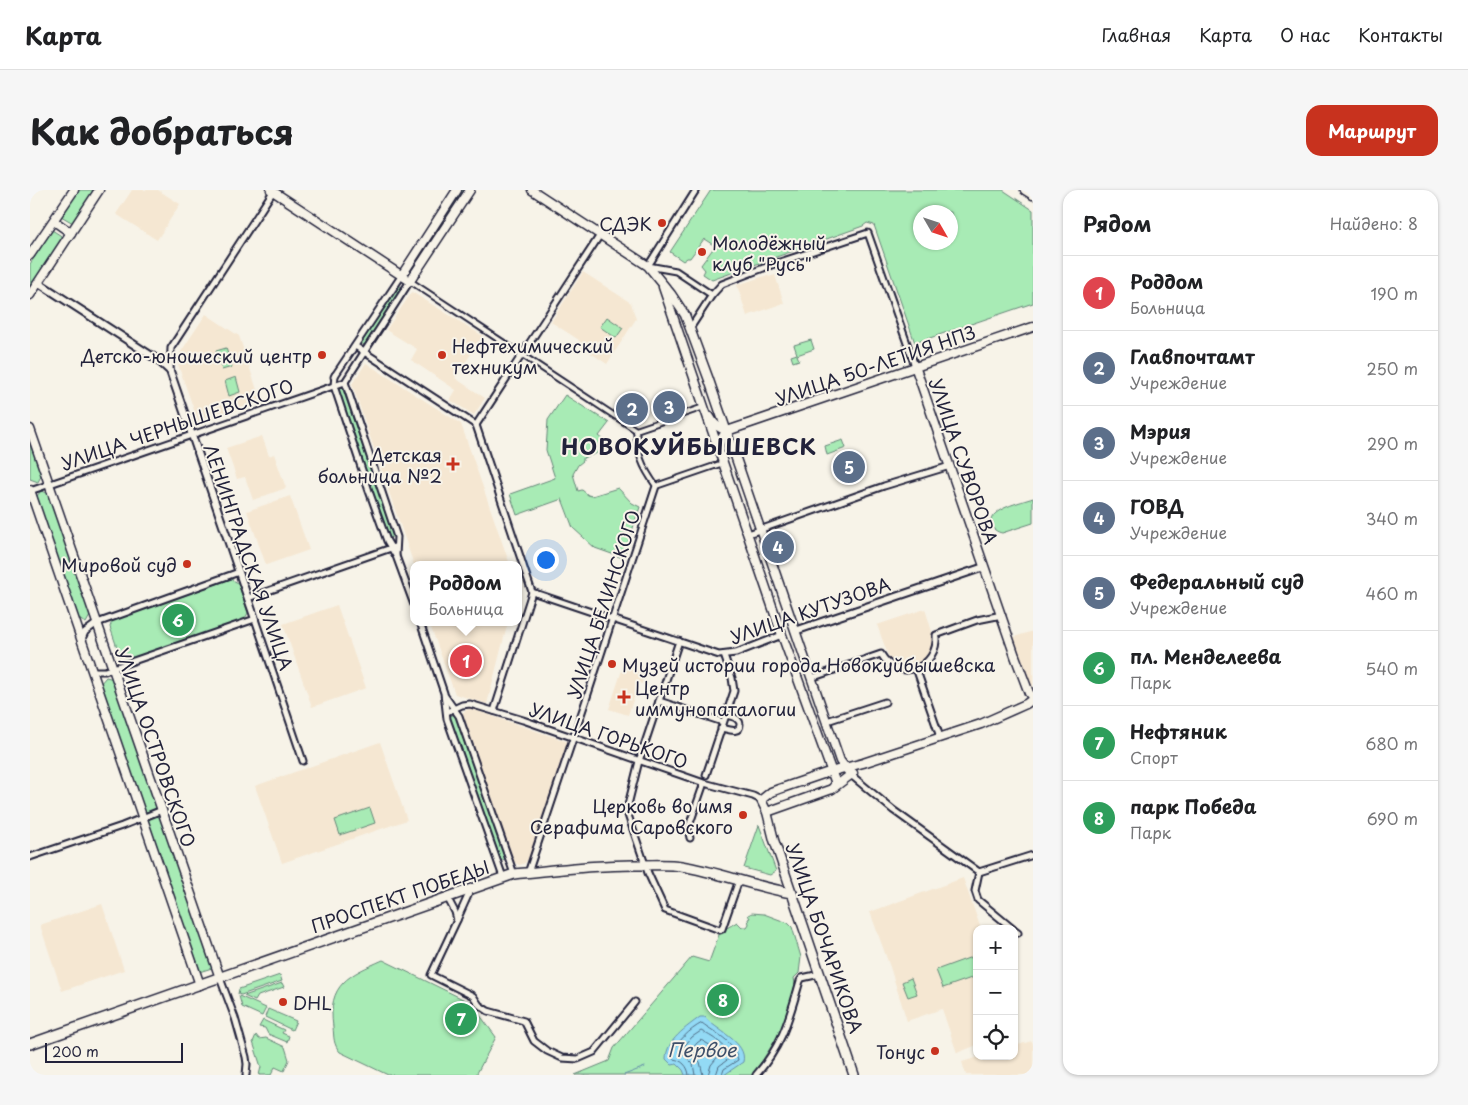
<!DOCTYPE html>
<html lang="ru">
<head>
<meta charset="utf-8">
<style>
  body { margin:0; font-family:"Playpen Sans",sans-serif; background:#f6f6f6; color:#202124 }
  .controls { position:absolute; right:15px; bottom:15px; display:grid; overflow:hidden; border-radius:10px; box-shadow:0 1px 4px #0004 }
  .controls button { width:45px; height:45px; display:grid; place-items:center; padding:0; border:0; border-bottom:1px solid #e0e0e0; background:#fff; color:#202124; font:25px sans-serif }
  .compass { position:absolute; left:883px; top:15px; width:45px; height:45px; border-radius:50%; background:#fff; box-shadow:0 1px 4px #0004; rotate:129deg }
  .scale { position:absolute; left:15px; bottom:12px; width:138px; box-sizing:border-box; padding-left:5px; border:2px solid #22223b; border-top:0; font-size:14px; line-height:18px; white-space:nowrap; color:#22223b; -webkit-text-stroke:4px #f7f3e8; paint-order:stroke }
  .you { position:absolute; left:515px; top:369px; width:18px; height:18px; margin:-12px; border:4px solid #fff; border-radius:50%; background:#1a73e8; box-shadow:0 0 0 8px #1a73e833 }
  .badge { display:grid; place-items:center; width:32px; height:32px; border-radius:50%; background:#c8321e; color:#fff; font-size:16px; font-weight:700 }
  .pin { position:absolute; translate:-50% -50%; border:2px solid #fff; box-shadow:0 1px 5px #0006 }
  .popup { position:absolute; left:380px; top:371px; width:112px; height:65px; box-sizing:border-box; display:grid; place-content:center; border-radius:10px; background:#fff; filter:drop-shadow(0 1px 4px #0005); font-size:16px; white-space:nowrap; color:#757577 }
  .popup b { font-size:19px; color:#202124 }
  .popup::after { content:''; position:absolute; left:50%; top:100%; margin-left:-10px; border:10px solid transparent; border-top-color:#fff }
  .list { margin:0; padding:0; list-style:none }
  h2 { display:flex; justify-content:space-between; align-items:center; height:65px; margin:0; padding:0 20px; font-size:21px }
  h2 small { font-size:16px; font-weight:400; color:#757577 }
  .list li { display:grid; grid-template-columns:32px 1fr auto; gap:15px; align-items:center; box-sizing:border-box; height:75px; padding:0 20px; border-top:1px solid #e0e0e0 }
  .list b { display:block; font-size:19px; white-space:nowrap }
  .list p { margin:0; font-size:16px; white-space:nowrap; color:#757577 }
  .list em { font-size:16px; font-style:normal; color:#757577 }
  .icon { flex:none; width:28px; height:28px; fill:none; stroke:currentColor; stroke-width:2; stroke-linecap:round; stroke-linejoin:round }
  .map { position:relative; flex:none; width:1003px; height:885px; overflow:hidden; border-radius:15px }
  header { display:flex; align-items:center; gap:30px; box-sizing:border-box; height:70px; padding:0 25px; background:#fff; border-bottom:1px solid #e0e0e0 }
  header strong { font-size:24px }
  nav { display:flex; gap:28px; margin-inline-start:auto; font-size:18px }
  .intro { display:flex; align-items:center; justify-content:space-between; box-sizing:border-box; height:120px; padding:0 30px }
  h1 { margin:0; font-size:35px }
  .button { padding:12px 22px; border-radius:15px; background:#c8321e; color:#fff; font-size:18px; font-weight:700 }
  main { display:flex; gap:30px; padding:0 30px }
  aside { flex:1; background:#fff; border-radius:15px; box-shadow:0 1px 4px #0004 }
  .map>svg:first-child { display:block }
</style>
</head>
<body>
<header>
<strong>Карта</strong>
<nav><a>Главная</a><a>Карта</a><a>О нас</a><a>Контакты</a></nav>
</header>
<div class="intro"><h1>Как добраться</h1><a class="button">Маршрут</a></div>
<main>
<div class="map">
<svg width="1003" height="885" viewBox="0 0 1003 885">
  <rect width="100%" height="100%" fill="#f7f3e8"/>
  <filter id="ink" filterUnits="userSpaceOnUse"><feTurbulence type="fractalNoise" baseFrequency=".02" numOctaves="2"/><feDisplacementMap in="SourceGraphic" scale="10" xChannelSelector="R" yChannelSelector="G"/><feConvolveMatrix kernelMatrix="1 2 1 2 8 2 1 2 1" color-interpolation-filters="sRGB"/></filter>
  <g filter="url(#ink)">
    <!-- built -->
    <g fill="#f5e7d2">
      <path d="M102,0H128L150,14L127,50L86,24Z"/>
      <path d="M553,82L601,113L606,129L577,174L547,154L549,150L521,132Z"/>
      <path d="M738,85L739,87L745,85L754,113L717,126L707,95Z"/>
      <path d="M382,102L453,146L425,188L455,208L444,225L420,210L426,200L381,170L387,159L356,140Z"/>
      <path d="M176,124L209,146L231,212L169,234L146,169Z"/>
      <path d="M336,173L431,234L480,375H384L322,194Z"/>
      <path d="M232,246L239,266L244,264L256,298L223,310L215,287L207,289L196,258Z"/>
      <path d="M260,306L279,360L236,375L217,321Z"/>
      <path d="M307,415L336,498L282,517L253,434Z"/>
      <path d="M895,419L904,448L903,457L898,467L890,474L880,477L871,476L865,474L858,465L847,435Z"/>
      <path d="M399,432H478L457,514L425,504Z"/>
      <path d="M1003,441V502L984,447Z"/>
      <path d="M595,471L618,478L612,494L609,493L598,525L579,519Z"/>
      <path d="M439,518L538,552L500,666L495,673L489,675L484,672L432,523Z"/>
      <path d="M350,552L377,630L252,673L225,596Z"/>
      <path d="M933,688L951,739H947V855L927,863L912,819L877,831L860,777L840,722Z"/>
      <path d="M72,714L94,780L32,801L10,735Z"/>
      <path d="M1002,851L1003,855V885H936L932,872L952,866H984V856Z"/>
    </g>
    <!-- green -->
    <g fill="#a8ebb5" stroke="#658678" fill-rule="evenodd">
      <path d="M48,0H65L43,33L31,26Z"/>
      <path d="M431,0H438L385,80L381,77Z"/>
      <path d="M681,0H973L1003,20V113L885,153L844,35L837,33L833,36L682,90L673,84L675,80L671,75L685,56L674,49L660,68H657L653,71L640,62ZM921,22V52H891V22Z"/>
      <path d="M22,40L33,47L0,98V74Z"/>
      <path d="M369,95L374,99L336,156L331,153Z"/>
      <path d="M577,127L593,138L586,148L570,137Z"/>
      <path d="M781,150L784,159L767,165L769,170L763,172L761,166L767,164L764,155Z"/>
      <path d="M196,158L202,177L192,180L186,161Z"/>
      <path d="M206,187L210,202L199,206L195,191Z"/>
      <path d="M312,197L364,346L359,348L307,199Z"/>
      <path d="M535,205L579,233L569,246L574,250C572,265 566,263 553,268V271L548,275L543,284L548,301L552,300L558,305L562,306L588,298L602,313L610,317L593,368L565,358L543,338L532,309L487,325L480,304L525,288L516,260L518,230Z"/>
      <path d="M0,248L12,284L8,292L0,289Z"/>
      <path d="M813,250L816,258L797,265L795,256Z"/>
      <path d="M11,301L18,303L61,424L56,433L48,429L6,307Z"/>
      <path d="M1003,308V333L972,343C967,342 962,339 961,333C959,319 992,312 1003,308Z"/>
      <path d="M201,389L208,393L218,423L214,430L96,471L91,469L80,437L82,431Z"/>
      <path d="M76,487L84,489L129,621L116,626L70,494Z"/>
      <path d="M425,524L476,669L469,671L418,527Z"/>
      <path d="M340,618L345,633L310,645L305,630Z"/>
      <path d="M129,623L182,778L169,782L116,628Z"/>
      <path d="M729,635L746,681L740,685L714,678Z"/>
      <path d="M722,723L734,724L758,733L762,737L771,767L769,783L764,788L765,794L757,827L751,841L725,882L721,885H545L579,871L584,858L662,767L679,772L690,742L707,732L712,737H717L719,734L718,729L720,728L718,725Z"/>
      <path d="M947,765V786L913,798L906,780Z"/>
      <path d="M353,770L441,813L466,847L446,885H358L310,862C303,854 304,847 303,837C297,794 319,785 353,770Z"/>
      <path d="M250,785L252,791L211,805L208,804L209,799Z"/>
      <path d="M881,788L887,804L878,807L872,792Z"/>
      <path d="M252,793L254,797L228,806L225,811L214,806Z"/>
      <path d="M209,806L236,818L232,826L212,817Z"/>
      <path d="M238,819L266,831L262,840L235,827Z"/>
      <path d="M233,830L254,840L252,843L259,846L257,852L238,844L235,838L229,837Z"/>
      <path d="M226,845L229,849L236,848L255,857L259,870L254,881L245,877L241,885H229L231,877L223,852Z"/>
    </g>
    <!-- water -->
    <path fill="#93daf5" stroke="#6690ab" d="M670,827H675C685,840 718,852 713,872L694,885H655L653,880L647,874L642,875L636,869C636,850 657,837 670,827Z"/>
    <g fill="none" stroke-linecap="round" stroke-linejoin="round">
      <!-- shore -->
      <g stroke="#4f6c85" stroke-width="1">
        <path d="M659,885C658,876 652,870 643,869L641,864C648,851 659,840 672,833C686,844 704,850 708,870L694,879L692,885"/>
        <path d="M665,885L663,874L650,861L662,847L671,841C681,846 699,856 700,868L689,876L686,885"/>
        <path d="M673,885L670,872L661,860L667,853L671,850L683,857L690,864L681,875L678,885"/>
      </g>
      <!-- stream -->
      <path stroke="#6690ab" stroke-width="1" d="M594,885L615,877"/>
      <defs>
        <g id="pedestrian">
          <path d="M380,91L606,240"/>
          <path d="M674,217L606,240C608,265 611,275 626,296L693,273"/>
        </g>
        <g id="minor">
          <path d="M666,0L618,76L646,81L682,105"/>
          <path d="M661,137L682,105L692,94L744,74L838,43L885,176"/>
          <path d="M325,156L446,235"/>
          <path d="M140,181L141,158L244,0"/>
          <path d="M305,185L304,196L339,301L357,351L366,366L384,415"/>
          <path d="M304,187L372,85"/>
          <path d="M315,192L367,347L366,365"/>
          <path d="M446,235L502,402L464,521"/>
          <path d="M446,235L570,45"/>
          <path d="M0,301L315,192L380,91"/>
          <path d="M718,344L854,296L920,276"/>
          <path d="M502,402L689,465L706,463L752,445"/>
          <path d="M218,408L364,357"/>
          <path d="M390,432L414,503L417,529L473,687"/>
          <path d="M52,449L55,442L67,433L209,382"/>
          <path d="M649,451L609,571L597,619L598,625L618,683L635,720L690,740L692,739L709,690"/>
          <path d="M886,478L910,547"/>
          <path d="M63,481H75L83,478L225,429L273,571"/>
          <path d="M781,488L851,464C868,494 909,478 906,445L947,430L972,425"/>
          <path d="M415,506L429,526L484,684"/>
          <path d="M629,511L693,532"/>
          <path d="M417,522L432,515L440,514L493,530L674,593L723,606L731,610"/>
          <path d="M797,531L855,512"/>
          <path d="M691,538C697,539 710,545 710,534C710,533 709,531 708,530C706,527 699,526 696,525"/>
          <path d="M676,585L704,501L702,488L694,465"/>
          <path d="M821,585L863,620L949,682"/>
          <path d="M660,648L658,639L674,593"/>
          <path d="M0,667L92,636L132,620"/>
          <path d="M949,682L945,701L948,710L983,739"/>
          <path d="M949,682L1003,665"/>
          <path d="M498,683L557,507L626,296"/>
          <path d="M417,707L425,722L427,730L401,785L443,806L449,815L458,821L494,831L504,851L517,861L532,868L548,869L564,862L605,812"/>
          <path d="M427,730L441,699"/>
          <path d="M984,740L988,743"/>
          <path d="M190,788L205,828L216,867L217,874L216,885"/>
          <path d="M726,885C753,855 759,828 770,791L772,788L790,784"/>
        </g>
        <g id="tertiary">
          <path d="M9,93L128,170L140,181L225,429"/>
          <path d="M765,441L954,377"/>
        </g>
        <g id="secondary">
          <path d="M241,0L380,91L440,0"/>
          <path d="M502,0L618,76L641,104L655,125L679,190L810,571L821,585"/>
          <path d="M995,0L1003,5"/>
          <path d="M24,31L41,43"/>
          <path d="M0,65L44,0"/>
          <path d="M372,85L427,0"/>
          <path d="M633,97L752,445L805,591V595L802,599"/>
          <path d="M0,105L69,0"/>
          <path d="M885,176L985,466L999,503L1003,508"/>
          <path d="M680,227C684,235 689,238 697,241"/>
          <path d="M0,239L190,788"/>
          <path d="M690,259C689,251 692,247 697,241L1003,137"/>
          <path d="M0,300L170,795"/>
          <path d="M737,622L802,599L823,583"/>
          <path d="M762,703L744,650L737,622L731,610L741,602L749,599L796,583L833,573L951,534L996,514L1003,509"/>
        </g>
        <path id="primary" d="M0,854L484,684C527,680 570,674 613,675C626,675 639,674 651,676C689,682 725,697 762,703L824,885"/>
      </defs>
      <!-- pedestrian casing -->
      <use href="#pedestrian" stroke="#22223b" stroke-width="8"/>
      <!-- minor casing -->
      <use href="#minor" stroke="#22223b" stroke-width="9"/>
      <!-- tertiary casing -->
      <use href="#tertiary" stroke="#22223b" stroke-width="10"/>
      <!-- secondary casing -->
      <use href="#secondary" stroke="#22223b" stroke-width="11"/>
      <!-- primary casing -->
      <use href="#primary" stroke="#22223b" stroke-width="12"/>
      <!-- pedestrian -->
      <use href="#pedestrian" stroke="#f7f3e8" stroke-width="4"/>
      <!-- minor -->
      <use href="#minor" stroke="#f7f3e8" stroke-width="5"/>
      <!-- tertiary -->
      <use href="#tertiary" stroke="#f7f3e8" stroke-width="6"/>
      <!-- secondary -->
      <use href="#secondary" stroke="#f7f3e8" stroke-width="8"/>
      <!-- primary -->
      <use href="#primary" stroke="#f7f3e8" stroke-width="9"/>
    </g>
  </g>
  <!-- markers -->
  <g fill="#c8321e" stroke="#f7f3e8" stroke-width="2">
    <circle cx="632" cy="33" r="5"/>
    <circle cx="672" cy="62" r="5"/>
    <circle cx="292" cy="165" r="5"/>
    <circle cx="412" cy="165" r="5"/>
    <path d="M420.5 266.5h5v5h5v5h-5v5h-5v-5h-5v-5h5z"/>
    <circle cx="157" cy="374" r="5"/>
    <circle cx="582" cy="474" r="5"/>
    <path d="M591.5 499.5h5v5h5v5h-5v5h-5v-5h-5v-5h5z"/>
    <circle cx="713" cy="625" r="5"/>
    <circle cx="253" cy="812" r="5"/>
    <circle cx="905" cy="861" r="5"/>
  </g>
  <g text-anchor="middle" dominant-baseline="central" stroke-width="4" stroke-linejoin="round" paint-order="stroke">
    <!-- poi labels -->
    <g font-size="18" fill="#22223b" stroke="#f7f3e8" text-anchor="end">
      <text x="622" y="33">СДЭК</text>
      <text x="682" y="52" text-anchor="start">Молодёжный<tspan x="682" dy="21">клуб "Русь"</tspan></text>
      <text x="422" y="155" text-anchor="start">Нефтехимический<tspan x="422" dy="21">техникум</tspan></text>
      <text x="282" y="165">Детско-юношеский центр</text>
      <text x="412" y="264">Детская<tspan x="412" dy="21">больница №2</tspan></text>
      <text x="147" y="374">Мировой суд</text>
      <text x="592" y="474" text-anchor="start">Музей истории города Новокуйбышевска</text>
      <text x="605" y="497" text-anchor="start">Центр<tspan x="605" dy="21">иммунопаталогии</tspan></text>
      <text x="703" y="615">Церковь во имя<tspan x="703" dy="21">Серафима Саровского</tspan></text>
      <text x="263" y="812" text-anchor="start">DHL</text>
      <text x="895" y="861">Тонус</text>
    </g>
    <!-- street labels -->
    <g font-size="18" fill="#22223b" stroke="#f7f3e8">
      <text transform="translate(845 175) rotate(-19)">УЛИЦА 50-ЛЕТИЯ НПЗ</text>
      <text transform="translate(147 234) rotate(-19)">УЛИЦА ЧЕРНЫШЕВСКОГО</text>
      <text transform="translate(934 271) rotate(71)">УЛИЦА СУВОРОВА</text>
      <text transform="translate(219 367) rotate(71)">ЛЕНИНГРАДСКАЯ УЛИЦА</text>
      <text transform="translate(573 414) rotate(-72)">УЛИЦА БЕЛИНСКОГО</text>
      <text transform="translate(780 420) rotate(-19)">УЛИЦА КУТУЗОВА</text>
      <text transform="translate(579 545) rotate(19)">УЛИЦА ГОРЬКОГО</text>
      <text transform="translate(126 557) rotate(71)">УЛИЦА ОСТРОВСКОГО</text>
      <text transform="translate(370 706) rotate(-19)">ПРОСПЕКТ ПОБЕДЫ</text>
      <text transform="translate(795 748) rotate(71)">УЛИЦА БОЧАРИКОВА</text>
    </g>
    <!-- water labels -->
    <g font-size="19" font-style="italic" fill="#3e506a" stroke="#f7f3e8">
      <text x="672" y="859">Первое</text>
    </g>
    <!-- district labels -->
    <g font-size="22" font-weight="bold" letter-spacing="1" fill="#22223b" stroke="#f7f3e8">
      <text x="659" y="255">НОВОКУЙБЫШЕВСК</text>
    </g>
  </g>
</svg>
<div class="controls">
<button>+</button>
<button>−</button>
<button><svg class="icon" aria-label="locate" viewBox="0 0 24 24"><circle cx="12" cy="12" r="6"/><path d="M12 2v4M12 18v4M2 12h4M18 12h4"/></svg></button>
</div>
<svg class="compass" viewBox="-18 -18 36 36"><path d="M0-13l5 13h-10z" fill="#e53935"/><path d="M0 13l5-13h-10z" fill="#757577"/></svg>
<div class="scale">200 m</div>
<div class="you"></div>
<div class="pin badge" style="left:436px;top:471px;background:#e0444e">1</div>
<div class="popup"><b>Роддом</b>Больница</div>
<div class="pin badge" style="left:602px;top:219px;background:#5c6f8a">2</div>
<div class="pin badge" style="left:639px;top:217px;background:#5c6f8a">3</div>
<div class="pin badge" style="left:748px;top:357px;background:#5c6f8a">4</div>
<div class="pin badge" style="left:819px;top:277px;background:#5c6f8a">5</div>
<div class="pin badge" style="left:148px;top:430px;background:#2e9e5b">6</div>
<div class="pin badge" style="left:431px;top:829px;background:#2e9e5b">7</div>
<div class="pin badge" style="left:693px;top:810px;background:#2e9e5b">8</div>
</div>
<aside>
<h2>Рядом<small>Найдено: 8</small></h2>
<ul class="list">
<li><span class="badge" style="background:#e0444e">1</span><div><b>Роддом</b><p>Больница</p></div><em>190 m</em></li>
<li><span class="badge" style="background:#5c6f8a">2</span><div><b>Главпочтамт</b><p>Учреждение</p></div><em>250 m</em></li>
<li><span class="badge" style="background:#5c6f8a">3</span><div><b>Мэрия</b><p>Учреждение</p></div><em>290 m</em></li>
<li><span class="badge" style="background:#5c6f8a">4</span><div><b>ГОВД</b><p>Учреждение</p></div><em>340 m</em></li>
<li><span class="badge" style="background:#5c6f8a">5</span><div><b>Федеральный суд</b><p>Учреждение</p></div><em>460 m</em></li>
<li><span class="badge" style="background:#2e9e5b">6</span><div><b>пл. Менделеева</b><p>Парк</p></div><em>540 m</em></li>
<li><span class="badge" style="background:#2e9e5b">7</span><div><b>Нефтяник</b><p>Спорт</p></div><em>680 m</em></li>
<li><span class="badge" style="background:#2e9e5b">8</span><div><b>парк Победa</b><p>Парк</p></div><em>690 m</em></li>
</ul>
</aside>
</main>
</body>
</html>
